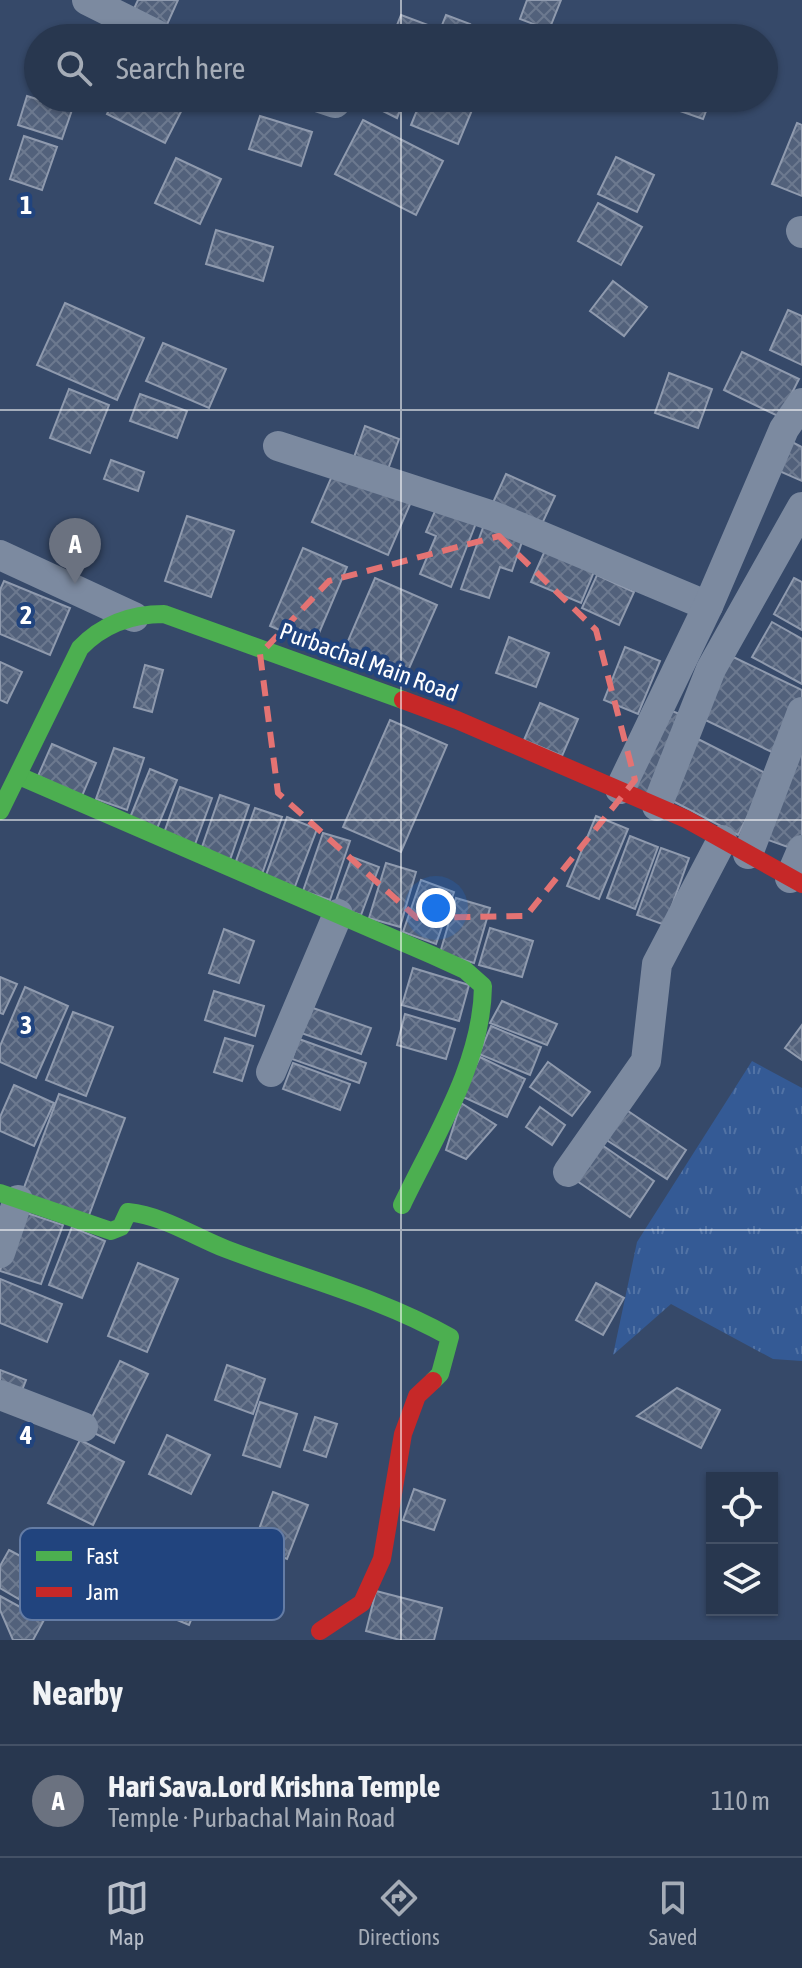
<!DOCTYPE html>
<html lang="en">
<head>
<meta charset="utf-8">
<style>
  body { margin:0; font-family:"Asap Condensed",sans-serif; background:#344259; color:#f1f3f6 }
  .controls { position:absolute; right:24px; bottom:24px; display:grid; overflow:hidden; border-radius:0px; box-shadow:0 2px 6px #0004 }
  .controls button { width:72px; height:72px; display:grid; place-items:center; padding:0; border:0; border-bottom:2px solid #445166; background:#28374f; color:#f1f3f6; font:40px sans-serif }
  .you { position:absolute; left:436px; top:908px; width:28px; height:28px; margin:-20px; border:6px solid #fff; border-radius:50%; background:#1a73e8; box-shadow:0 0 0 12px #1a73e833 }
  .badge { display:grid; place-items:center; width:52px; height:52px; border-radius:50%; background:#b9bfca; color:#fff; font-size:26px; font-weight:700 }
  .pin { position:absolute; translate:-50% -66px; filter:drop-shadow(0 2px 4px #0008) }
  .pin::after { content:''; position:absolute; top:42px; width:28px; height:24px; background:inherit; clip-path:polygon(0 0,100% 0,50% 100%) }
  .list { margin:0; padding:0; list-style:none }
  h2 { display:flex; justify-content:space-between; align-items:center; height:104px; margin:0; padding:0 32px; font-size:34px }
  h2 small { font-size:26px; font-weight:400; color:#a5acb7 }
  .list li { display:grid; grid-template-columns:52px 1fr auto; gap:24px; align-items:center; box-sizing:border-box; height:112px; padding:0 32px; border-top:2px solid #445166 }
  .list b { display:block; font-size:30px; white-space:nowrap }
  .list p { margin:0; font-size:26px; white-space:nowrap; color:#a5acb7 }
  .list em { font-size:26px; font-style:normal; color:#a5acb7 }
  .icon { flex:none; width:44px; height:44px; fill:none; stroke:currentColor; stroke-width:2; stroke-linecap:round; stroke-linejoin:round }
  .map { position:relative; flex:none; width:802px; height:1640px; overflow:hidden }
  .search { position:absolute; background:#28374f; box-shadow:0 2px 6px #0004; left:24px; right:24px; top:24px; height:88px; display:flex; align-items:center; gap:20px; box-sizing:border-box; padding:0 28px; border-radius:44px; color:#a5acb7; font-size:30px }
  .sheet { height:216px; background:#28374f }
  nav { display:flex; justify-content:space-around; align-items:center; box-sizing:border-box; height:112px; border-top:2px solid #445166; background:#28374f; font-size:22px; color:#a5acb7 }
  nav a { display:grid; justify-items:center; gap:4px }
  nav .on { color:#b9bfca }
  .map>svg:first-child { display:block }
</style>
</head>
<body>
<div class="map">
<svg width="802" height="1640" viewBox="0 0 802 1640">
  <defs>
    <pattern id="grass-tufts" width="24" height="20" patternUnits="userSpaceOnUse" patternTransform="scale(2)"><rect width="24" height="20" fill="#345a95"/><path d="M3 7l-1-3M5 7V3M7 7l1-3M15 17l-1-3M17 17v-4M19 17l1-3" fill="none" stroke="#5273a5"/></pattern>
    <pattern id="building-cross-hatch" width="8" height="8" patternUnits="userSpaceOnUse" patternTransform="scale(2)"><rect width="8" height="8" fill="#52617b"/><path d="M0 0l8 8M0 8l8-8" fill="none" stroke="#6c798f"/></pattern>
  </defs>
  <rect width="100%" height="100%" fill="#364969"/>
  <!-- grass -->
  <path fill="url(#grass-tufts)" d="M752,1061L802,1088V1361L773,1359L671,1304L613,1355L637,1242Z"/>
  <!-- building -->
  <g fill="url(#building-cross-hatch)" stroke="#8f9aae" stroke-width="2">
    <path d="M138,0H178L165,29L132,13Z"/>
    <path d="M527,0H561L549,30L520,19Z"/>
    <path d="M401,15L436,28L432,38H392Z"/>
    <path d="M446,15L470,24L464,38H437Z"/>
    <path d="M27,96L72,110L62,139L18,125Z"/>
    <path d="M115,98H188L165,143L107,114Z"/>
    <path d="M357,98H405L397,118Z"/>
    <path d="M422,98H477L458,144L411,125Z"/>
    <path d="M678,98H711L703,119L674,109Z"/>
    <path d="M260,116L312,132L301,166L249,149Z"/>
    <path d="M363,120L443,161L416,215L335,174Z"/>
    <path d="M797,123L802,125V196L772,184Z"/>
    <path d="M24,136L57,147L42,190L10,179Z"/>
    <path d="M616,157L654,175L637,212L598,194Z"/>
    <path d="M176,158L221,179L200,224L155,203Z"/>
    <path d="M598,203L642,227L621,265L578,241Z"/>
    <path d="M216,230L273,247L263,281L206,264Z"/>
    <path d="M613,281L647,307L624,336L590,311Z"/>
    <path d="M65,303L144,338L117,400L37,365Z"/>
    <path d="M788,310L802,316V365L770,350Z"/>
    <path d="M163,343L226,369L209,408L146,381Z"/>
    <path d="M742,352L799,379L780,417L724,390Z"/>
    <path d="M669,373L712,389L698,428L655,413Z"/>
    <path d="M69,389L109,405L90,453L50,438Z"/>
    <path d="M140,394L187,411L177,438L130,421Z"/>
    <path d="M365,426L399,439L387,472L353,460Z"/>
    <path d="M790,441L802,447V481L777,470Z"/>
    <path d="M111,460L144,472L138,491L104,479Z"/>
    <path d="M335,469L411,502L388,555L312,522Z"/>
    <path d="M506,474L555,496L540,528L491,507Z"/>
    <path d="M439,502L478,518L451,587L420,574L436,536L426,532Z"/>
    <path d="M187,516L234,531L211,597L165,581Z"/>
    <path d="M485,522L524,536L512,571L500,567L489,598L461,589Z"/>
    <path d="M547,546L596,567L581,603L531,582Z"/>
    <path d="M303,548L347,567L314,645L270,626Z"/>
    <path d="M597,575L634,592L619,625L582,608Z"/>
    <path d="M375,578L437,605L403,682L342,655Z"/>
    <path d="M794,578L802,582V630L774,614Z"/>
    <path d="M4,581L70,608L50,655L0,634V590Z"/>
    <path d="M772,622L802,639V684L752,657Z"/>
    <path d="M509,637L549,653L536,687L496,673Z"/>
    <path d="M625,647L660,661L638,714L604,700Z"/>
    <path d="M727,654L802,690V699L776,754L697,716Z"/>
    <path d="M0,662L22,672L7,703L0,700Z"/>
    <path d="M145,665L163,670L152,712L134,707Z"/>
    <path d="M540,703L578,719L562,756L524,740Z"/>
    <path d="M661,707L688,717L657,798L629,787Z"/>
    <path d="M390,720L447,745L401,852L343,827Z"/>
    <path d="M802,728V844L799,851L760,837Z"/>
    <path d="M694,737L769,775L738,835L663,796Z"/>
    <path d="M52,744L96,763L82,796L38,776Z"/>
    <path d="M114,748L144,758L127,810L96,799Z"/>
    <path d="M150,769L177,780L156,831L129,820Z"/>
    <path d="M180,787L212,798L194,847L163,836Z"/>
    <path d="M220,795L249,805L230,860L201,850Z"/>
    <path d="M255,808L282,817L262,874L235,864Z"/>
    <path d="M596,816L628,829L599,899L567,886Z"/>
    <path d="M287,817L317,829L294,889L265,878Z"/>
    <path d="M323,833L350,841L330,900L303,891Z"/>
    <path d="M630,836L658,847L635,909L607,898Z"/>
    <path d="M661,848L689,858L665,925L637,915Z"/>
    <path d="M352,857L379,867L361,915L334,906Z"/>
    <path d="M386,863L416,872L400,927L369,918Z"/>
    <path d="M421,880L454,892L436,944L403,932Z"/>
    <path d="M456,898L490,908L474,963L440,953Z"/>
    <path d="M490,928L533,941L522,977L479,965Z"/>
    <path d="M224,929L254,941L239,983L209,973Z"/>
    <path d="M413,968L469,985L459,1021L402,1005Z"/>
    <path d="M0,977L17,984L3,1014L0,1013Z"/>
    <path d="M25,987L68,1006L36,1078L0,1062V1046Z"/>
    <path d="M214,991L264,1006L255,1036L205,1020Z"/>
    <path d="M502,1001L557,1024L547,1045L490,1023Z"/>
    <path d="M310,1007L371,1028L361,1054L301,1033Z"/>
    <path d="M73,1012L113,1027L86,1096L46,1080Z"/>
    <path d="M405,1014L455,1029L446,1059L397,1045Z"/>
    <path d="M802,1025V1060L785,1048Z"/>
    <path d="M491,1026L541,1047L530,1075L479,1054Z"/>
    <path d="M225,1038L253,1046L242,1081L214,1072Z"/>
    <path d="M299,1039L366,1063L359,1083L292,1059Z"/>
    <path d="M480,1057L525,1079L507,1117L461,1096Z"/>
    <path d="M548,1062L590,1092L572,1116L530,1087Z"/>
    <path d="M293,1063L350,1084L340,1110L283,1089Z"/>
    <path d="M14,1085L54,1103L34,1146L0,1131V1117Z"/>
    <path d="M59,1094L125,1118L88,1218L22,1193Z"/>
    <path d="M461,1103L496,1125L466,1159L446,1150Z"/>
    <path d="M540,1107L565,1125L552,1145L526,1127Z"/>
    <path d="M625,1109L686,1150L667,1179L605,1139Z"/>
    <path d="M602,1145L654,1181L630,1217L577,1181Z"/>
    <path d="M18,1210L63,1225L41,1284L0,1271Z"/>
    <path d="M72,1227L105,1241L82,1298L49,1285Z"/>
    <path d="M138,1263L178,1279L147,1352L108,1336Z"/>
    <path d="M0,1279L62,1304L47,1342L0,1323Z"/>
    <path d="M596,1283L624,1298L603,1335L576,1320Z"/>
    <path d="M120,1361L148,1374L114,1443L86,1429Z"/>
    <path d="M227,1365L265,1379L253,1414L215,1400Z"/>
    <path d="M0,1370L26,1380L19,1398L0,1391Z"/>
    <path d="M677,1388L720,1410L701,1448L637,1416Z"/>
    <path d="M260,1402L297,1414L280,1467L243,1455Z"/>
    <path d="M315,1417L337,1424L326,1457L304,1450Z"/>
    <path d="M167,1435L210,1455L191,1494L149,1474Z"/>
    <path d="M80,1440L124,1462L93,1525L48,1503Z"/>
    <path d="M414,1489L445,1500L434,1530L403,1520Z"/>
    <path d="M273,1492L308,1505L287,1559L253,1545Z"/>
    <path d="M183,1538L219,1553L189,1625L153,1610Z"/>
    <path d="M9,1550L43,1568L24,1602L0,1588V1566Z"/>
    <path d="M376,1591L442,1608L434,1640H400L366,1631Z"/>
    <path d="M0,1596L44,1620L33,1640H13L0,1610Z"/>
  </g>
  <g fill="none" stroke-linecap="round" stroke-linejoin="round">
    <!-- street -->
    <g stroke="#7c8aa0" stroke-width="30">
      <path d="M87,0L163,38"/>
      <path d="M320,98L335,103"/>
      <path d="M801,231L802,233"/>
      <path d="M278,446L493,516L708,606"/>
      <path d="M0,555L134,617"/>
      <path d="M620,789L708,606L784,429L802,403"/>
      <path d="M657,806L711,669L802,507"/>
      <path d="M748,854L802,712"/>
      <path d="M790,878L802,850"/>
      <path d="M271,1072L338,914"/>
      <path d="M568,1172L646,1061L657,964L722,840"/>
      <path d="M0,1253L18,1200"/>
      <path d="M0,1395L83,1427"/>
    </g>
    <!-- fast -->
    <g stroke="#4caf50" stroke-width="18">
      <path d="M19,776L432,955L465,970L483,986C482,1064 435,1136 402,1205"/>
      <path d="M0,811L80,648C103,624 131,614 164,614L403,700"/>
      <path d="M0,1193L111,1231L121,1227L128,1212C164,1216 193,1236 226,1249C302,1278 379,1297 450,1337L440,1374L433,1381"/>
    </g>
    <!-- jam -->
    <g stroke="#c62828" stroke-width="18">
      <path d="M403,700L457,720L686,819L802,884"/>
      <path d="M320,1631L362,1603L382,1559L403,1434L417,1396L433,1381"/>
    </g>
  </g>
  <!-- marked area -->
  <path fill="none" stroke="#e47373" stroke-width="6" stroke-dasharray="16 10" stroke-linejoin="round" d="M499,536L596,630L635,780L526,916L417,918L278,793L260,654L329,581Z"/>
  <!-- grid -->
  <path fill="none" stroke="#fff" stroke-width="2" stroke-opacity="0.55" d="M401,0V38M401,98V1640M0,410H802M0,820H802M0,1230H802"/>
  <g text-anchor="middle" dominant-baseline="central" stroke-width="8" stroke-linejoin="round" paint-order="stroke">
    <!-- street labels -->
    <g font-size="24" fill="#fff" stroke="#21447e">
      <text transform="translate(369 662) rotate(20)">Purbachal Main Road</text>
    </g>
  </g>
  <!-- legend -->
  <rect x="20" y="1528" width="264" height="92" rx="12" fill="#21447e" stroke="#647ca5" stroke-width="2"/>
  <rect x="36" y="1551" width="36" height="10" fill="#4caf50"/>
  <rect x="36" y="1587" width="36" height="10" fill="#c62828"/>
  <g font-size="22" fill="#fff">
    <text x="86" y="1564">Fast</text>
    <text x="86" y="1600">Jam</text>
  </g>
  <g font-size="26" text-anchor="middle" font-weight="bold" fill="#fff" stroke="#21447e" stroke-width="8" stroke-linejoin="round" paint-order="stroke">
    <text x="26" y="214">1</text>
    <text x="26" y="624">2</text>
    <text x="26" y="1034">3</text>
    <text x="26" y="1444">4</text>
  </g>
</svg>
<div class="controls">
<button><svg class="icon" aria-label="locate" viewBox="0 0 24 24"><circle cx="12" cy="12" r="6"/><path d="M12 2v4M12 18v4M2 12h4M18 12h4"/></svg></button>
<button><svg class="icon" aria-label="layers" viewBox="0 0 24 24"><path d="M12 4l9 5-9 5-9-5zM3 14l9 5 9-5"/></svg></button>
</div>
<div class="you"></div>
<div class="pin badge" style="left:75px;top:584px;background:#6b7280">A</div>
<div class="search"><svg class="icon" aria-label="search" viewBox="0 0 24 24"><circle cx="10" cy="10" r="6"/><path d="M15 15l6 6"/></svg>Search here</div>
</div>
<section class="sheet">
<h2>Nearby<small></small></h2>
<ul class="list">
<li><span class="badge" style="background:#6b7280">A</span><div><b>Hari Sava.Lord Krishna Temple</b><p>Temple · Purbachal Main Road</p></div><em>110 m</em></li>
</ul>
</section>
<nav>
<a class="on"><svg class="icon" aria-label="map" viewBox="0 0 24 24"><path d="M3 6l6-2 6 2 6-2v14l-6 2-6-2-6 2zM9 4v14M15 6v14"/></svg>Map</a>
<a><svg class="icon" aria-label="directions" viewBox="0 0 24 24"><path d="M12 3l9 9-9 9-9-9zM9 14v-3h6M13 9l2 2-2 2"/></svg>Directions</a>
<a><svg class="icon" aria-label="saved" viewBox="0 0 24 24"><path d="M7 4h10v16l-5-4-5 4z"/></svg>Saved</a>
</nav>
</body>
</html>
